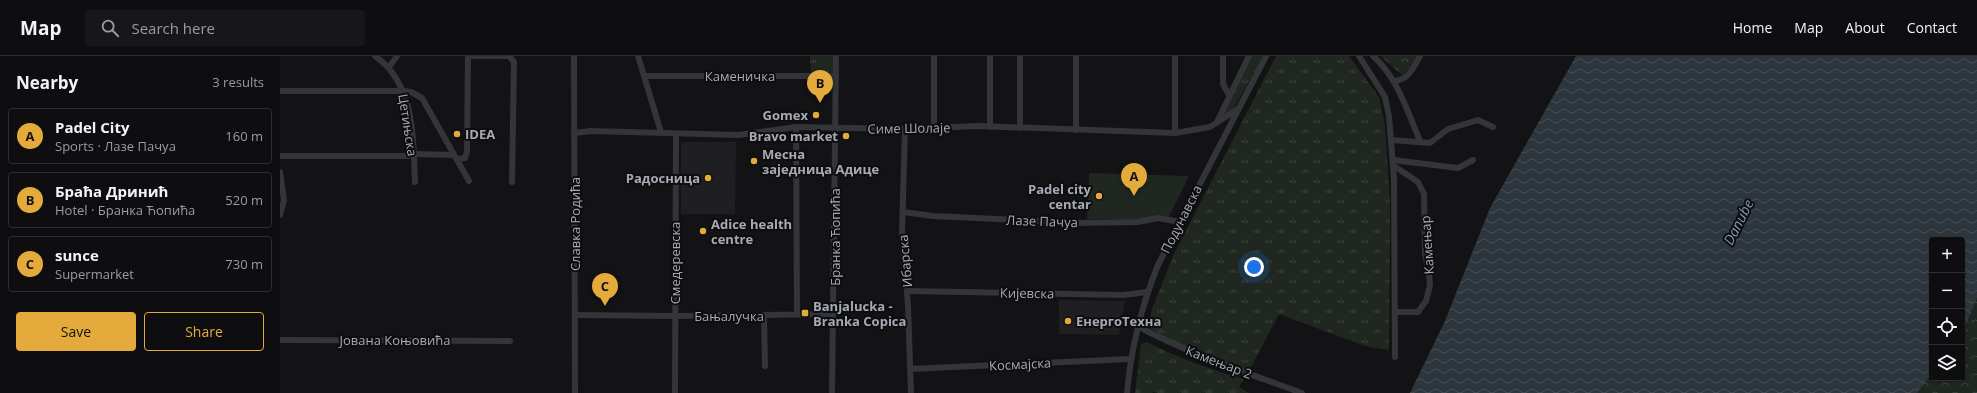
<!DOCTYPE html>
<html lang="en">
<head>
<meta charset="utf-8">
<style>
  body { margin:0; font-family:"Open Sans",sans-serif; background:#171719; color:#f1f3f6 }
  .controls { position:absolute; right:12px; bottom:12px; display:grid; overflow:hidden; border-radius:4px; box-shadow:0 1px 3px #0004 }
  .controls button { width:36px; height:36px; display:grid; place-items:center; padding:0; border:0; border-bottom:1px solid #2e2e30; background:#0e0e10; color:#f1f3f6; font:20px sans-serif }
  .you { position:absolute; left:974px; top:211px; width:14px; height:14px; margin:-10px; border:3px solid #fff; border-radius:50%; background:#1a73e8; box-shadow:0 0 0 6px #1a73e833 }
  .badge { display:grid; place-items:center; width:26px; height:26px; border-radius:50%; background:#e4ab3c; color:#111; font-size:13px; font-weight:700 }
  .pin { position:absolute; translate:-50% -33px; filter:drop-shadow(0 1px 2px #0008) }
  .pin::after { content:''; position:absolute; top:21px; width:14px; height:12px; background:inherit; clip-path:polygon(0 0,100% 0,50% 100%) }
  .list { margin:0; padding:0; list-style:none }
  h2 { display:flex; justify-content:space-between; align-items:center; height:52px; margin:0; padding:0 16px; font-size:17px }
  h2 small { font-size:13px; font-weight:400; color:#9b9c9f }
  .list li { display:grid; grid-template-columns:26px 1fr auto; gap:12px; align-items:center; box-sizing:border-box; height:56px; margin:0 8px 8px; padding:0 8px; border:1px solid #2e2e30; border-radius:4px }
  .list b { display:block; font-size:15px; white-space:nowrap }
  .list p { margin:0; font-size:13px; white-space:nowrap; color:#9b9c9f }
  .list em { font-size:13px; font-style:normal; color:#9b9c9f }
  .actions { display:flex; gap:8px; padding:12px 16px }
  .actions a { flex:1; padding:9px 0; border:1px solid #e4ab3c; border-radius:4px; text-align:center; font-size:14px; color:#e4ab3c }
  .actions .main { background:#e4ab3c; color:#111 }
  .icon { flex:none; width:22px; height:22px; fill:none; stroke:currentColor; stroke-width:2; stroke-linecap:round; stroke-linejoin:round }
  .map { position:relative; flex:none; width:1697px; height:337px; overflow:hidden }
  header { display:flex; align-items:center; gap:24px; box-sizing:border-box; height:56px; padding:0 20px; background:#0e0e10; border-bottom:1px solid #2e2e30 }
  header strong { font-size:19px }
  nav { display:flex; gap:22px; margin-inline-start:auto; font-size:14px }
  .search { width:280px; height:36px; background:#171719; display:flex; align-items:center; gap:10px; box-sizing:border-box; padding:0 14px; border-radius:4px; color:#9b9c9f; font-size:15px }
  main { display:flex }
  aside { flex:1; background:#0e0e10 }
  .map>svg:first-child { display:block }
</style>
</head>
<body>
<header>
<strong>Map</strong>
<div class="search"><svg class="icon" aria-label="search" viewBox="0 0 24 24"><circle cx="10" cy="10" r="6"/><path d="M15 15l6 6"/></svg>Search here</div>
<nav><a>Home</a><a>Map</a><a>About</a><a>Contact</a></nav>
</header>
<main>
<aside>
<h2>Nearby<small>3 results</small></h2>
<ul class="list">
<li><span class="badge">A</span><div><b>Padel City</b><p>Sports · Лазе Пачуа</p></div><em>160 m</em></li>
<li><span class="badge">B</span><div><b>Браћа Дринић</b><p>Hotel · Бранка Ћопића</p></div><em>520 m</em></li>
<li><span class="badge">C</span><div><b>sunce</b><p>Supermarket</p></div><em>730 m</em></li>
</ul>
<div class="actions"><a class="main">Save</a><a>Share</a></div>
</aside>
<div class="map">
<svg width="1697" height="337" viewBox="0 0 1697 337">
  <defs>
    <pattern id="grass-tufts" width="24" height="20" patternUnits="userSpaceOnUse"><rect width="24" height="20" fill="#202721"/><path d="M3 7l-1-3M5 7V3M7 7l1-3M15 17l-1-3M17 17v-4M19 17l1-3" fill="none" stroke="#3d443f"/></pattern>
    <pattern id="forest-crowns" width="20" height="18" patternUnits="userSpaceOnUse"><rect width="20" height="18" fill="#202721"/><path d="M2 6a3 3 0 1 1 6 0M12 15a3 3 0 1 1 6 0" fill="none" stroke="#3d443f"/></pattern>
    <pattern id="water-waves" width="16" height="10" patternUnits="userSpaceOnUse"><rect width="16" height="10" fill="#2d363c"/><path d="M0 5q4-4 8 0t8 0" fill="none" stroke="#485056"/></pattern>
  </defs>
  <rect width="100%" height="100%" fill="#131315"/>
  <!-- built -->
  <g fill="#1f1f22">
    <path d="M401,86H456L455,158H401Z"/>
    <path d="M779,244L845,245L839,279L779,278Z"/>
  </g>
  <!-- grass -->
  <g fill="url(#grass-tufts)">
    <path d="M530,0H553V18H531Z"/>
    <path d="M972,0H983L953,54L940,62Z"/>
    <path d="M996,0H1069L1099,41L1105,70L1110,148L1109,294L1088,291L999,258L968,317L890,285L868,271L872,253L894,198Z"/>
    <path d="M867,286C898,302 931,314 964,323L959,331L969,337H877L873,336L872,337H855L861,288Z"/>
  </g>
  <!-- forest -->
  <g fill="url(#forest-crowns)">
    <path d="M1100,0H1136L1133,9L1122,19Z"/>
    <path d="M1697,242V337H1637L1652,318V322H1682V278Z"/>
  </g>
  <!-- pitch -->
  <path fill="#202721" d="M809,117L909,120L889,161L877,160L856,163H807Z"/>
  <!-- water -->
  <path fill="url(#water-waves)" d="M1296,0H1697V242L1682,278V184H1652V318L1637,337H1130L1165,265L1210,152Z"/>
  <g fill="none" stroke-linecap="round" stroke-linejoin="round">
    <!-- minor -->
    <g stroke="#343539" stroke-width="6">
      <path d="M95,0C135,28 133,81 135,126"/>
      <path d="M191,0H229L234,6L232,126"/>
      <path d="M294,0L295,337"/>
      <path d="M358,0L381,76"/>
      <path d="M654,0V71"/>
      <path d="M895,0V77"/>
      <path d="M943,0V28L949,39"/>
      <path d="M1079,0L1105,41L1109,60L1114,123L1115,301"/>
      <path d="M1093,0C1118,22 1127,55 1140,85"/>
      <path d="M109,11L117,0"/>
      <path d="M365,20H556"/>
      <path d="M1115,25C1129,23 1134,11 1140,0"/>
      <path d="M0,35H124L131,36L142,42L189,125"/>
      <path d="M937,66L969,0"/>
      <path d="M516,71L517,259"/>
      <path d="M710,71V0"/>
      <path d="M740,72V0"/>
      <path d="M625,73L622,176L628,249L631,337"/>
      <path d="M796,74V0"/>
      <path d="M294,77L311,75L459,79L516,71L625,73L698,70L895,77L930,71L958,53"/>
      <path d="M1111,84L1150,87L1168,73L1198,64L1213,71"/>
      <path d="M134,98L174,99"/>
      <path d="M0,100H128"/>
      <path d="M176,103L185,102L187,96L188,0"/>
      <path d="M1113,104L1178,112L1193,104"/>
      <path d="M1114,110L1138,126L1144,138L1145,198L1149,217L1150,229L1146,245L1138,256H1115"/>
      <path d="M0,116L4,144L0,159"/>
      <path d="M623,156L653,160L798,167L857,166L878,162L900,166"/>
      <path d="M627,235L844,239L867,236"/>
      <path d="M295,259L395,260L554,258"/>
      <path d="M484,260L485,310"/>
      <path d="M857,270C910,298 967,317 1022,337"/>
      <path d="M0,284L230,285"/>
      <path d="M630,313L850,303"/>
      <path d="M395,337L396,78"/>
      <path d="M552,337L556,0"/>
      <path d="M847,337C851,292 861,251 878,209L986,0"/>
    </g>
  </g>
  <!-- markers -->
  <g fill="#e4ab3c" stroke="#0e0e10" stroke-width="1.5">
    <circle cx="536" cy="59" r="4"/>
    <circle cx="177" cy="78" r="4"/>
    <circle cx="566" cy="80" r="4"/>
    <circle cx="474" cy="105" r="4"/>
    <circle cx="428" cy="122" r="4"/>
    <circle cx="819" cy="140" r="4"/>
    <circle cx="423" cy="175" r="4"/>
    <rect x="521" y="253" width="8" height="8" rx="2"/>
    <circle cx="788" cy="265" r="4"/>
  </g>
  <g text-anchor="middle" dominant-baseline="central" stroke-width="4" stroke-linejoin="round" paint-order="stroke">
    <!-- street labels -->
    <g font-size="13" fill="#a6aab4" stroke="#0e0e10">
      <text x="460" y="20">Каменичка</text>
      <text transform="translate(128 69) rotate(81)">Цетињска</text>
      <text transform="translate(629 72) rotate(-1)">Симе Шолаје</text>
      <text transform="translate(901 163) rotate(-63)">Подунавска</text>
      <text transform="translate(762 165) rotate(2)">Лазе Пачуа</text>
      <text transform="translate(295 168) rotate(-90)">Славка Родића</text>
      <text transform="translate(555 181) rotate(-90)">Бранка Ћопића</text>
      <text transform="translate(1147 189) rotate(-94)">Камењар</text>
      <text transform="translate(625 205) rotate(-95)">Ибарска</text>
      <text transform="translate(395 207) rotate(-90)">Смедеревска</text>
      <text transform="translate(747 237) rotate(1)">Кијевска</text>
      <text x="449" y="260">Бањалучка</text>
      <text x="115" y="284">Јована Коњовића</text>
      <text transform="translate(939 306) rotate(21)">Камењар 2</text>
      <text transform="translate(740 308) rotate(-3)">Космајска</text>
    </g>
    <!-- poi labels -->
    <g font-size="13" font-weight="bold" fill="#a6aab4" stroke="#0e0e10" text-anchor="start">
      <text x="528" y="59" text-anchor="end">Gomex</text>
      <text x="185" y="78">IDEA</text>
      <text x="558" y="80" text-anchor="end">Bravo market</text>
      <text x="482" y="98">Месна<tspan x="482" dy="15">заједница Адице</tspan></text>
      <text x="420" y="122" text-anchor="end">Радосница</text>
      <text x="811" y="133" text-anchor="end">Padel city<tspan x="811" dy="15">centar</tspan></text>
      <text x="431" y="168">Adice health<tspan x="431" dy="15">centre</tspan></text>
      <text x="533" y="250">Banjalucka -<tspan x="533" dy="15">Branka Copica</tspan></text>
      <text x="796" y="265">ЕнергоТехна</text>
    </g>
    <!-- water labels -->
    <g font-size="14" font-style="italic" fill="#7f98ad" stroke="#0e0e10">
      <text transform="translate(1458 166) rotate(-63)">Danube</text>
    </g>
  </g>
</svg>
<div class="controls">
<button>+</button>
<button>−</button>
<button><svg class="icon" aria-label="locate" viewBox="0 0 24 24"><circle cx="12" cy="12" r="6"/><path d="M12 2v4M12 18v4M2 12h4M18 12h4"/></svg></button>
<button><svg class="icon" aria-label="layers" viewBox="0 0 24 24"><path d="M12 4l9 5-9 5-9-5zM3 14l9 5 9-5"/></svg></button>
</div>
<div class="you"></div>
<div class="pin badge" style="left:854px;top:140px">A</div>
<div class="pin badge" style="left:540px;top:47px">B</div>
<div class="pin badge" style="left:325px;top:250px">C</div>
</div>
</main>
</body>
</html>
